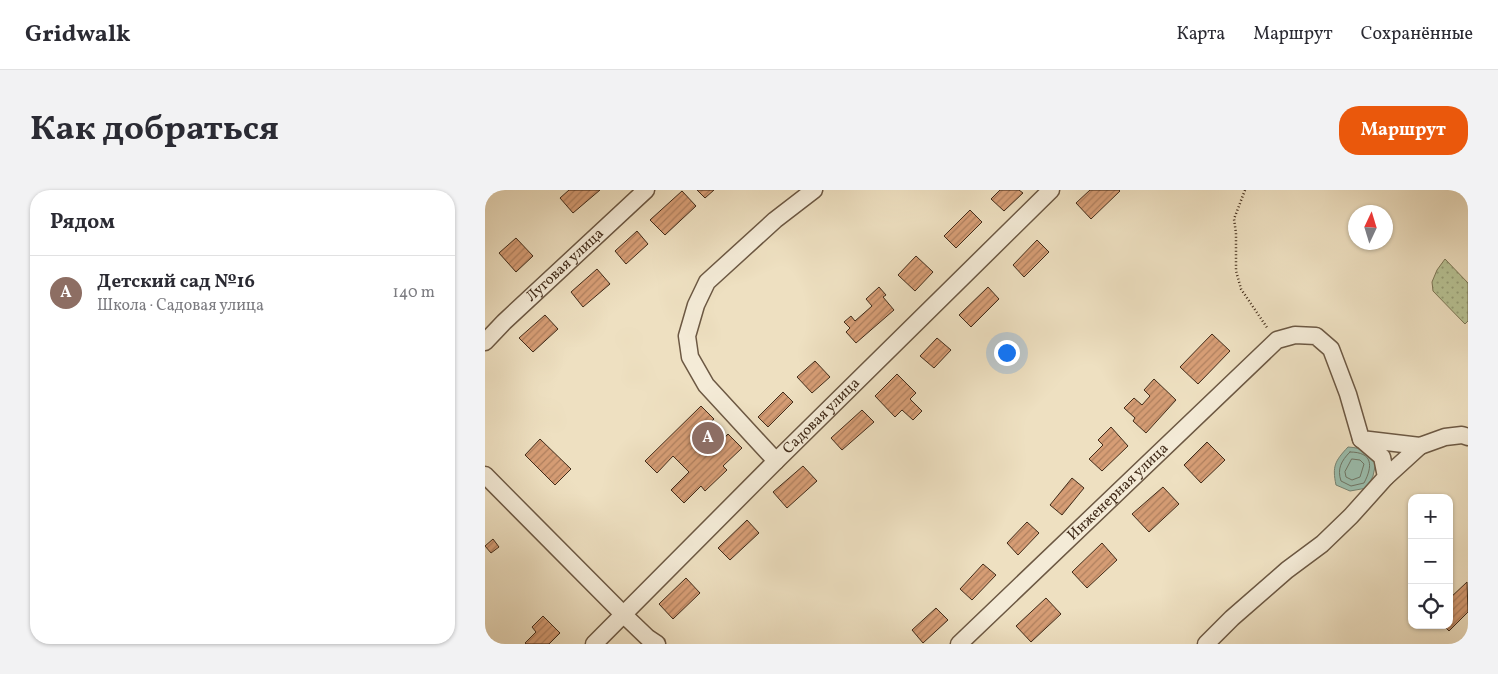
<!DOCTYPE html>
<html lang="ru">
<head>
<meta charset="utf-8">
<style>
  body { margin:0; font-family:Vollkorn,serif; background:#f2f2f3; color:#2b2b33 }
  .controls { position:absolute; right:15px; bottom:15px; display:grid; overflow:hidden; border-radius:10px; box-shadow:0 1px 4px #0004 }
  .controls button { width:45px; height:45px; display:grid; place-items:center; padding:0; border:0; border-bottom:1px solid #e1e1e2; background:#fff; color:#2b2b33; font:25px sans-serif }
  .compass { position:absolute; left:863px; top:15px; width:45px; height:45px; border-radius:50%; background:#fff; box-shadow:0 1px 4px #0004; rotate:4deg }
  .you { position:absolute; left:521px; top:162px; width:18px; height:18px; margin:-12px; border:4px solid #fff; border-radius:50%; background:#1a73e8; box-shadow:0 0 0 8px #1a73e833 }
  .badge { display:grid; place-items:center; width:32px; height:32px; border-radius:50%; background:#ea580c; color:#fff; font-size:16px; font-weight:700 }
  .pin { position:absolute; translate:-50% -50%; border:2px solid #fff; box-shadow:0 1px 5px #0006 }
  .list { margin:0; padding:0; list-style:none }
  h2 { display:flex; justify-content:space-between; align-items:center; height:65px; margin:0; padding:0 20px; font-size:21px }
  h2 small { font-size:16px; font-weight:400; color:#7c7c81 }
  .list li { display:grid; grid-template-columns:32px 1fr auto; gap:15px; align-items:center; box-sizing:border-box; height:75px; padding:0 20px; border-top:1px solid #e1e1e2 }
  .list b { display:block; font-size:19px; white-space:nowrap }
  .list p { margin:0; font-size:16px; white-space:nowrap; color:#7c7c81 }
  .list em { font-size:16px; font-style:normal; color:#7c7c81 }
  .icon { flex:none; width:28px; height:28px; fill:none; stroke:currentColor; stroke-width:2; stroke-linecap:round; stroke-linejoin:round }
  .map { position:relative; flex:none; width:983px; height:454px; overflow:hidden; border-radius:20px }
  header { display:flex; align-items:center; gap:30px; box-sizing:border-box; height:70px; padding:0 25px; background:#fff; border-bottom:1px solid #e1e1e2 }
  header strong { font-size:24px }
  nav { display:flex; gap:28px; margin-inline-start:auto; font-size:18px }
  .intro { display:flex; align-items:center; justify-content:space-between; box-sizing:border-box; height:120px; padding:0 30px }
  h1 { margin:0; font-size:35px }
  .button { padding:12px 22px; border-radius:20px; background:#ea580c; color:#fff; font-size:18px; font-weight:700 }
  main { display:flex; gap:30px; padding:0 30px }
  aside { flex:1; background:#fff; border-radius:20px; box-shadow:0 1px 4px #0004 }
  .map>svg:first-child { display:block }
</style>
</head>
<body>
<header>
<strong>Gridwalk</strong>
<nav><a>Карта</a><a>Маршрут</a><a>Сохранённые</a></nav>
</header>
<div class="intro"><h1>Как добраться</h1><a class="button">Маршрут</a></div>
<main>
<aside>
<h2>Рядом<small></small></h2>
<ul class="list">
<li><span class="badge" style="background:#8d6e63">A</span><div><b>Детский сад №16</b><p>Школа · Садовая улица</p></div><em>140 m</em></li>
</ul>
</aside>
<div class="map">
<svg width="983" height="454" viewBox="0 0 983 454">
  <defs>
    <pattern id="garden-dots" width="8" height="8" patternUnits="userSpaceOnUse" patternTransform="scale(1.25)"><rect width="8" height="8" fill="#b7c294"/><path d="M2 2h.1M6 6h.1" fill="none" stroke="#969e78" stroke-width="1.8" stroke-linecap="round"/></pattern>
    <pattern id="building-hatch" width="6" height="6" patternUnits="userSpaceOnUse" patternTransform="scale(1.25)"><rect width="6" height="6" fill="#d69d75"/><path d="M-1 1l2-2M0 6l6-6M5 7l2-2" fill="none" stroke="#af805f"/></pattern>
  </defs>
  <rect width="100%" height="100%" fill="#eee0c1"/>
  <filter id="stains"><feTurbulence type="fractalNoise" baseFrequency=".004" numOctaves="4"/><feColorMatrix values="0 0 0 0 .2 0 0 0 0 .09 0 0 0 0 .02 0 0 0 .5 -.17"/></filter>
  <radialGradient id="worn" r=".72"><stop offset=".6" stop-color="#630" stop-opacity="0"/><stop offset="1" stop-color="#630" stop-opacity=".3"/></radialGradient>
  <!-- garden -->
  <path fill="url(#garden-dots)" stroke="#7c7656" d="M960,69L983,93V131L980,134L948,101L947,92L952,80Z"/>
  <!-- water -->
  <path fill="#9abeae" stroke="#768372" d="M863,257C878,258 881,261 891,272L888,286L882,298L865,301L851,295C847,276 850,271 863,257Z"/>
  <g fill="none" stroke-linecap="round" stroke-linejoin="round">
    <!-- shore -->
    <g stroke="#6e7464" stroke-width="1">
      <path d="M865,262C888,262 888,276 879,293L866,296L856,291C852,279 856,271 865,262Z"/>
      <path d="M867,269L875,270L879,274L875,287L867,290L861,287L860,282Z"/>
    </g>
  </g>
  <!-- building -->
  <g fill="url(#building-hatch)" stroke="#412b19">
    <path d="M84,0H115L88,23L75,8Z"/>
    <path d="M212,0H229L220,8Z"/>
    <path d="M515,0H534L538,3L519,21L506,9Z"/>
    <path d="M605,0H634L635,1L606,29L591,13Z"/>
    <path d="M197,1L211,16L180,45L165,30Z"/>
    <path d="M485,20L497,32L471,58L459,46Z"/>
    <path d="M152,41L163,54L141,74L130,61Z"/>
    <path d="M31,48L48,66L31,82L14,63Z"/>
    <path d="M552,50L564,62L539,87L528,75Z"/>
    <path d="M431,66L448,82L430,101L413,85Z"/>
    <path d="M112,79L125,94L98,117L86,102Z"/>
    <path d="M394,97L401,105L398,107L409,120L371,153L361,142L365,138L359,132L366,126L370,131L387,116L381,109Z"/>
    <path d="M503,97L514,109L486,137L474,125Z"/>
    <path d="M60,125L73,139L48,162L34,148Z"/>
    <path d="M727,144L745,161L713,194L695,177Z"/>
    <path d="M452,148L466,160L449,178L435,166Z"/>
    <path d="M330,171L345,187L327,203L312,187Z"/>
    <path d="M412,184L431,203L425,209L437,221L428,230L417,220L410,227L390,206Z"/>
    <path d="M669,189L691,210L661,243L648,231L650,228L639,218L649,208L657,215L665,206L659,200Z"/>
    <path d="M298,202L308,212L283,237L273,227Z"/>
    <path d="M216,216L229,229L209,248L224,263L243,244L257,258L238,276L242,280L220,301L216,296L199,313L186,300L204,282L188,266L172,283L160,271Z"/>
    <path d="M377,220L389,232L357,260L346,248Z"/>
    <path d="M626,237L643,256L617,281L604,269L618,255L613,250Z"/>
    <path d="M55,249L86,279L70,295L40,265Z"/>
    <path d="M722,252L740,270L716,293L699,275Z"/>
    <path d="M318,276L332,291L302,318L288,302Z"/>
    <path d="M587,288L599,298L577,325L565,315Z"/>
    <path d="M678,297L694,314L664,342L647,324Z"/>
    <path d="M262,330L274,343L245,370L233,358Z"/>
    <path d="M542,332L554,343L533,365L522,353Z"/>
    <path d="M8,349L14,357L6,363L0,356Z"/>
    <path d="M617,353L632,370L602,398L587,382Z"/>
    <path d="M498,374L511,385L487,410L475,399Z"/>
    <path d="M201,388L215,403L188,429L174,414Z"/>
    <path d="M982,392L983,422L964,441L958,435H964V409Z"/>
    <path d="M561,408L576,424L546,452L531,436Z"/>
    <path d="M451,418L463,430L438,453L427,440Z"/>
    <path d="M58,426L75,443L64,454H41L40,453L51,442L47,437Z"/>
  </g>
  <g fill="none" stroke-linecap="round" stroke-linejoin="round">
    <defs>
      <g id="minor">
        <path id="s1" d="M0,152L19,132L161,0"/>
        <path d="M291,271L221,195L205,167L202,146L211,115L222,92L290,30L329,0"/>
        <path d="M0,285L139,425L163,448L172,454"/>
        <path d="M901,287L935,256"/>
        <path id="s2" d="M109,454L291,271L566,0"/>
        <path id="s3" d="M474,454L792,150L810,145L831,146L846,159L863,204L876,249L935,256L960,247L977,245L983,247"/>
        <path d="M721,454L747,428L802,380L837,354L866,326L901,287L897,267L876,249"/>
      </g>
    </defs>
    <!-- minor casing -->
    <use href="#minor" stroke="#6c5843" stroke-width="19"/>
    <!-- path -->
    <path stroke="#412b19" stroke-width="2.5" stroke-dasharray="1 2.5" stroke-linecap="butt" d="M760,0L749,29L751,43V81L756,99L783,139"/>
    <!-- minor -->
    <use href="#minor" stroke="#f4ebd7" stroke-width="16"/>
  </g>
  <g text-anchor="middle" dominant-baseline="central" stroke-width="5" stroke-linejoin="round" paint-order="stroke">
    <!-- street labels -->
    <g font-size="15" fill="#412b19" stroke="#f4ebd7">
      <text stroke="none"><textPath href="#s1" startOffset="111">Луговая улица</textPath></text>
      <text stroke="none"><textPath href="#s2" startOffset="322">Садовая улица</textPath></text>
      <text stroke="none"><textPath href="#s3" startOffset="220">Инженерная улица</textPath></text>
    </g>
  </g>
  <rect width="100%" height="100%" filter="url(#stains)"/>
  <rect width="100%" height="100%" fill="url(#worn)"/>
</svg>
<div class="controls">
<button>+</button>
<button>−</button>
<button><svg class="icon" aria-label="locate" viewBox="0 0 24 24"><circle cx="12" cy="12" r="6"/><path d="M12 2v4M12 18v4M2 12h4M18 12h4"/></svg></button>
</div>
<svg class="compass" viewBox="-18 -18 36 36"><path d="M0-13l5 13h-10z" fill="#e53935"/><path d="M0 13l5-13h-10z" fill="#7c7c81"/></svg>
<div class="you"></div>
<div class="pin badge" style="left:223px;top:248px;background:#8d6e63">A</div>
</div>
</main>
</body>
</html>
